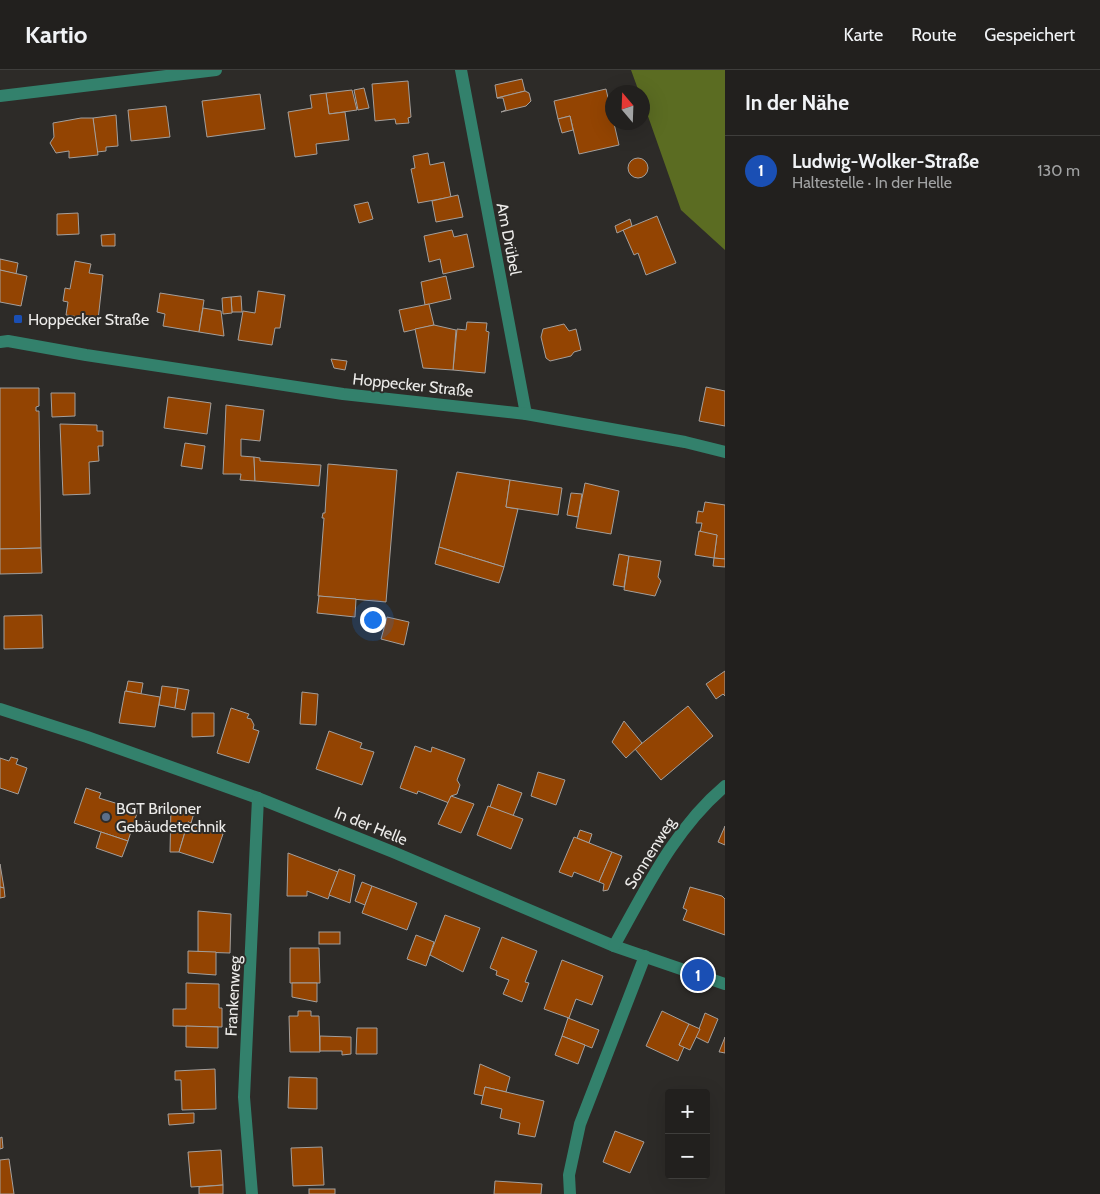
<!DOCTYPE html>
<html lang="de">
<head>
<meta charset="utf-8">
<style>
  body { margin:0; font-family:Cabin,sans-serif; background:#2a2827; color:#f1f3f6 }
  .controls { position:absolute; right:15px; bottom:15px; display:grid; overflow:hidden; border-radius:5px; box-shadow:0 5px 20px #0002 }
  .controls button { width:45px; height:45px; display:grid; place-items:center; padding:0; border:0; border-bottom:1px solid #3f3e3c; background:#22201e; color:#f1f3f6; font:25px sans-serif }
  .compass { position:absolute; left:605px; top:15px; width:45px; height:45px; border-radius:50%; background:#22201e; box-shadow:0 5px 20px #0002; rotate:341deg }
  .you { position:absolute; left:372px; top:549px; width:18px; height:18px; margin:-12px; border:4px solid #fff; border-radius:50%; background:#1a73e8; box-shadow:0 0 0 8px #1a73e833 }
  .badge { display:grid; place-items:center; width:32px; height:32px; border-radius:50%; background:#40d77c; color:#fff; font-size:16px; font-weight:700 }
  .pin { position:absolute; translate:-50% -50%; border:2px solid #fff; box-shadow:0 1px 5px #0006 }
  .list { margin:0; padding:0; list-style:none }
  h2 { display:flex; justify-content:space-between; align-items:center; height:65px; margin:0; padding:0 20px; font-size:21px }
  h2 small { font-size:16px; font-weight:400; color:#a2a3a4 }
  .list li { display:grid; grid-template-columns:32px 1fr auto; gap:15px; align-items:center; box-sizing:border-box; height:70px; padding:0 20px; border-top:1px solid #3f3e3c }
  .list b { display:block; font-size:19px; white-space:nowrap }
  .list p { margin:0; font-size:16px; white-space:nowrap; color:#a2a3a4 }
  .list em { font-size:16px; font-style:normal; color:#a2a3a4 }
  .map { position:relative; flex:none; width:725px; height:1124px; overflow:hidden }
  header { display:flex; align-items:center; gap:30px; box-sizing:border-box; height:70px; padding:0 25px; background:#22201e; border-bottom:1px solid #3f3e3c }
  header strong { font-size:24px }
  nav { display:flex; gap:28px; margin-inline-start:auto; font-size:18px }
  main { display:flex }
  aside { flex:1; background:#22201e }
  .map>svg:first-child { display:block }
</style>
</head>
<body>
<header>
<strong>Kartio</strong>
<nav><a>Karte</a><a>Route</a><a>Gespeichert</a></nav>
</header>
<main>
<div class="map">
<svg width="725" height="1124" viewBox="0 0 725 1124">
  <rect width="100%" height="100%" fill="#2d2b28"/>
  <!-- forest -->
  <path fill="#5b6c22" d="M631,0H725V180L681,140L643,32L642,22H639Z"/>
  <!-- building -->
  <g fill="#934402" stroke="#a39f9c">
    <path d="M522,9L525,21L497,28L495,15Z"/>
    <path d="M408,11L411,47L408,48L409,53L396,54L395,49L375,51L372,14Z"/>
    <path d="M364,18L369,38L358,40L354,20Z"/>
    <path d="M606,19L619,75L579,84L570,46L558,49L554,31Z"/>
    <path d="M352,20L357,40L329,44L326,23Z"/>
    <path d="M525,21L529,23L531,31L526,36L501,42L506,40L503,28H497Z"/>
    <path d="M326,23L329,44L345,42L349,70L316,74L317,84L295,87L288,42L312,38L310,25Z"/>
    <path d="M260,24L265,59L207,67L202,31Z"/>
    <path d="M166,36L170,67L131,71L128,40Z"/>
    <path d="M116,45L118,76L106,77V81L97,82L93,48Z"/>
    <path d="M570,46L573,60L562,63L558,49Z"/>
    <path d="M81,48H93L98,85L69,88V81L56,83L50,73L54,67L53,53Z"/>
    <path d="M428,83L430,95L444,92L451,127L418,133L411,99L415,98L413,86Z"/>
    <circle cx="638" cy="98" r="10"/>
    <path d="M458,125L463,147L436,152L432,131Z"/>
    <path d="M368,132L373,149L359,153L354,135Z"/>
    <path d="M78,143L79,164L57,165V144Z"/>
    <path d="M657,146L676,193L646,205L638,183L634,185L623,160Z"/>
    <path d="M630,149L632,156L617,163L615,156Z"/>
    <path d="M452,160L454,167L467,164L474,197L443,204L440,189L429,192L424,166Z"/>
    <path d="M115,164V176H102L101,165Z"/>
    <path d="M0,189L18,193L16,204L0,200Z"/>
    <path d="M75,191L91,194L89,203L103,205L98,250L66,245L68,232L63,231L65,218L70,219Z"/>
    <path d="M0,200L27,206L21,236L0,232Z"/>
    <path d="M446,206L451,229L425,235L421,212Z"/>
    <path d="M258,221L285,225L280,258H275L272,275L238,270L243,241L255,243Z"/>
    <path d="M160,223L204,230L199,262L163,256L165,244L157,242Z"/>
    <path d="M241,226L242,242H232L231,227Z"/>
    <path d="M231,227L232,243L223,244L222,228Z"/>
    <path d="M429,234L434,255L404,262L399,240Z"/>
    <path d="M203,238L221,241L224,266L199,262Z"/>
    <path d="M467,252L487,253L486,261L489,262L485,303L453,300L457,259L466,260Z"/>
    <path d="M564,254L569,261L576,259L581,280L574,282L571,286L550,291L546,288L541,267L543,259Z"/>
    <path d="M434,255L456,260L453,300L423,298L415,259Z"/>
    <path d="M331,289L347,291L345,300L334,298Z"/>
    <path d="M706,317L725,321V356L699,351Z"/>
    <path d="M0,318H39V336L36,337V341H39L41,478L0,479Z"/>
    <path d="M51,323H75V346L52,347Z"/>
    <path d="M168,327L211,333L207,364L164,358Z"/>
    <path d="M226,335L264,340L260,371L241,369V386L254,387L255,411L240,410L241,404H223Z"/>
    <path d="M60,354L97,355V361H103V376H98L99,391L89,392L90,424L63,425Z"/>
    <path d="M185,373L205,376L202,399L181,396Z"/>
    <path d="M254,387L260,388V391L321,395L319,416L255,411Z"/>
    <path d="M328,394L397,400L386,532L318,526L324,448H322L323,443H325Z"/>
    <path d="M457,402L510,410L506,437L518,439L504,497L439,477Z"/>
    <path d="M510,410L562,418L558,445L506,437Z"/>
    <path d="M585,413L619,421L611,464L576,458Z"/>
    <path d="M571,423L582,424L578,447L567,445Z"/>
    <path d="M705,432L725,435V489L714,488L717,465L700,463L702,453H696L698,441L703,442Z"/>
    <path d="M699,461L717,465L714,488L695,485Z"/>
    <path d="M439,477L504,497L499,513L435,494Z"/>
    <path d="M41,478L42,503L0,504V479Z"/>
    <path d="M619,484L629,486L624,517L613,515Z"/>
    <path d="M629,486L661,491L658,507L661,511L655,526L624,520Z"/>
    <path d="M714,488L725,489V497L713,496Z"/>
    <path d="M319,526L356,529L355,547L317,543Z"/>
    <path d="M42,545L43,578L4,579V546Z"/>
    <path d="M387,547L409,552L404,575L381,569Z"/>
    <path d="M725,601V626L723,624L716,629L706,614Z"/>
    <path d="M128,611L143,613L141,624L126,621Z"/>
    <path d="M162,616L178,618L175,638L159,635Z"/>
    <path d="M178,618L189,620L185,640L175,638Z"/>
    <path d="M125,621L160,627L155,657L119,653Z"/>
    <path d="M302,622L318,624L316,655L300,654Z"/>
    <path d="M688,636L713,666L661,710L635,679Z"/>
    <path d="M231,638L249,644L247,648L251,649L254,655L253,659L259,661L249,693L217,683Z"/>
    <path d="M192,643H214V666L192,667Z"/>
    <path d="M624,651L642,673L626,688L612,672Z"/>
    <path d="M329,661L362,673L360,678L374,682L362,715L316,699Z"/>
    <path d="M415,676L431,682L432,677L465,689L457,710L460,715L457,724L451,726L449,733L418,721L417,724L400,718Z"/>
    <path d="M11,687L18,689L16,694L27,698L18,724L0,718V688L9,691Z"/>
    <path d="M538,702L565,710L556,735L531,726Z"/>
    <path d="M498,714L522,723L513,746L490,737Z"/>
    <path d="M86,718L101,723L99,728L138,740L128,771L74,753Z"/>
    <path d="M451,726L474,734L461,763L438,754Z"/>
    <path d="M171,736L194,743L191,753L188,752L179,782H170Z"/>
    <path d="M488,736L523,749L511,779L477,765Z"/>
    <path d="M188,752L223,764L213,793L179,782Z"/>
    <path d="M725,756V775L718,772Z"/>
    <path d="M580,760L592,764L589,773L577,768Z"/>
    <path d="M101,762L128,771L122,787L96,778Z"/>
    <path d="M574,767L612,782L599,812L574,802L572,807L559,802Z"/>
    <path d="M612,782L622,786L608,820L603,821L604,814L599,812Z"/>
    <path d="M288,783L338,802L328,829L307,821V826H287Z"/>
    <path d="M0,794L4,818L0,817Z"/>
    <path d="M339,799L355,805L350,833L329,825Z"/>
    <path d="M362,812L372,816L365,835L355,831Z"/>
    <path d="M372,816L417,833L407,860L362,843Z"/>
    <path d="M0,817L4,818L5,827L0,828Z"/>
    <path d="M690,817L722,826L725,829V865L683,850L687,840L683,838Z"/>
    <path d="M198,841L231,844L230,883L198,882Z"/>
    <path d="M445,845L480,858L463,902L430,885Z"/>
    <rect x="319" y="862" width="21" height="12"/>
    <path d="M416,865L434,872L426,896L407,889Z"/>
    <path d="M502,867L537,881L525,912L529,913L522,932L503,924L509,910L496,905L497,901L490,898Z"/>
    <path d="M290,878H319L320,913H290Z"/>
    <path d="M188,881L216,882V905L188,903Z"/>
    <path d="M562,890L603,906L592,935L576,929L569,948L544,939Z"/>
    <path d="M186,913L219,914V938H222V957L173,956V939H186Z"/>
    <path d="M292,913H317V932L292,927Z"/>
    <path d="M298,941H311V946H319L320,982H290L289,946H298Z"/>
    <path d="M662,941L689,954L679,975L684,977L678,991L646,976Z"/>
    <path d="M705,943L718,949L708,973L696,967Z"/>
    <path d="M568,948L599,960L592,978L562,966Z"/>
    <path d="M689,954L700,959L690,980L679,975Z"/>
    <path d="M186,956L218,957V978L186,977Z"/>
    <path d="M357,958H377V984H356Z"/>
    <path d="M320,966L351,967V984L342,985V981H320Z"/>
    <path d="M562,966L585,975L578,994L555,985Z"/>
    <path d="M725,967V983L720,982H719Z"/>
    <path d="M480,994L510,1007L506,1022L485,1017L483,1026L474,1024Z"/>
    <path d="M215,999L216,1039L182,1040L181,1010H175V1001Z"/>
    <path d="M289,1007L317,1008V1039L288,1038Z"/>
    <path d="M485,1017L544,1031L535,1067L518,1064L520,1053L500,1048L502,1039L481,1034Z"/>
    <path d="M194,1043V1053L169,1055L168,1044Z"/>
    <path d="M615,1061L644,1072L630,1103L603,1092Z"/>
    <path d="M2,1067L3,1078L0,1079V1068Z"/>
    <path d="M322,1077L324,1115L293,1116L291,1078Z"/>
    <path d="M221,1080L223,1115L191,1117L188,1082Z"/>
    <path d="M9,1089L14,1124H0V1090Z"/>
    <path d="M495,1111L542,1114L541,1124H494Z"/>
    <path d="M223,1115V1124H199V1117Z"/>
    <rect x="309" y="1119" width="26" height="5"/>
  </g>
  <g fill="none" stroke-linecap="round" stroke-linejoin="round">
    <!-- minor -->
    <g stroke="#33816c" stroke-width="12">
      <path d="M461,0L526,344"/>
      <path d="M0,26L216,0"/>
      <path d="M0,272L8,271L86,285L343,324L526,344L685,372L725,382"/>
      <path d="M0,639L87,667L258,728L393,782L614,876L725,914"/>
      <path d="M614,876C646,819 674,759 725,716"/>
      <path d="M252,1124L244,1027L258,728"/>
      <path d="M570,1124L569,1105L580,1054L645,886"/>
    </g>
  </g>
  <!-- markers -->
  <rect fill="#1a4fb4" stroke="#2d2b28" stroke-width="2" x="13" y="244" width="10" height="10" rx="2.5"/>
  <circle fill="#5c6f8a" stroke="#2d2b28" stroke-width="2" cx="106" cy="747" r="5"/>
  <g text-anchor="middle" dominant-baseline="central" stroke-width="4" stroke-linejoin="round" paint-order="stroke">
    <!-- street labels -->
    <g font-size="16" fill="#edecea" stroke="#2d2b28">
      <text transform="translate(509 169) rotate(79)">Am Drübel</text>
      <text transform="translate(413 315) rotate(6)">Hoppecker Straße</text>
      <text transform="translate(371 756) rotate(22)">In der Helle</text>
      <text transform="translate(650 783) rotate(-58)">Sonnenweg</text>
      <text transform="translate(233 926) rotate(-87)">Frankenweg</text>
    </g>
    <!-- poi labels -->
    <g font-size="16" fill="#edecea" stroke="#2d2b28" text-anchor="start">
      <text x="28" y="249">Hoppecker Straße</text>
      <text x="116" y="738">BGT Briloner<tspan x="116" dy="18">Gebäudetechnik</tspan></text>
    </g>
  </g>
</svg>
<div class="controls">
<button>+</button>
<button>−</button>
</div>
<svg class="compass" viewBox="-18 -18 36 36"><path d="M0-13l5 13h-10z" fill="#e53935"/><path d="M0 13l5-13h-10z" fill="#a2a3a4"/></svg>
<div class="you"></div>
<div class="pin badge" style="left:698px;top:905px;background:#1a4fb4">1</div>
</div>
<aside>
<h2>In der Nähe<small></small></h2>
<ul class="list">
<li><span class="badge" style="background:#1a4fb4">1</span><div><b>Ludwig-Wolker-Straße</b><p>Haltestelle · In der Helle</p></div><em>130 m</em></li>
</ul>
</aside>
</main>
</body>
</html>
